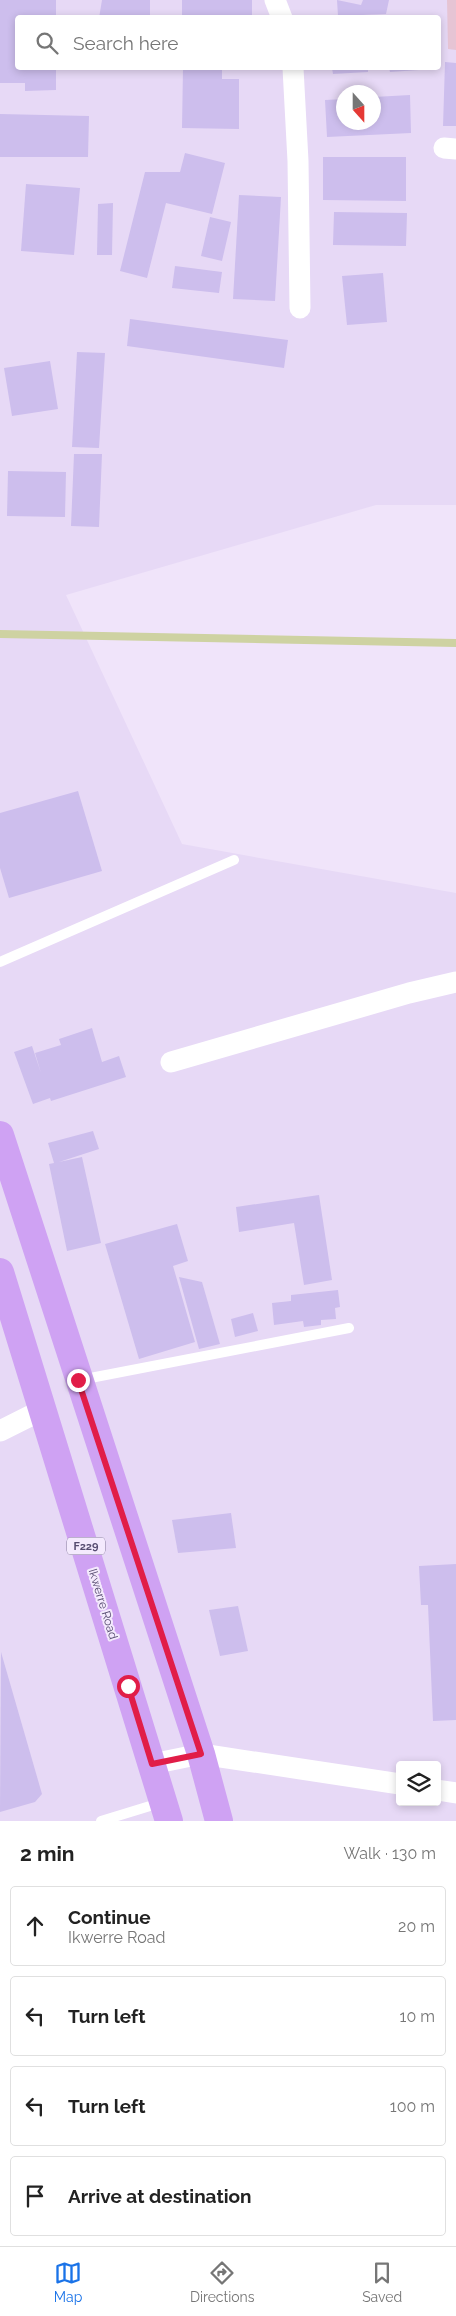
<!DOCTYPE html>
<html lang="en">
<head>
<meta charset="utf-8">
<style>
  body { margin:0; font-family:Raleway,sans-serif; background:#f2f2f2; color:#222 }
  .controls { position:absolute; right:15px; bottom:15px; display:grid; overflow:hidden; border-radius:5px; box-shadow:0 2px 8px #0003 }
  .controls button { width:45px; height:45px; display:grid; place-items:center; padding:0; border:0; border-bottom:1px solid #e0e0e0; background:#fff; color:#222; font:25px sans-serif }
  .compass { position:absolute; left:336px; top:85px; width:45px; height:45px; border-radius:50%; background:#fff; box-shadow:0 2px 8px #0003; rotate:159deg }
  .stop { position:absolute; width:15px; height:15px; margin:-11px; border:4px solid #e11d48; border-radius:50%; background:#fff }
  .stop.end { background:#e11d48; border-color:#fff; box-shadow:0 1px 5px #0008 }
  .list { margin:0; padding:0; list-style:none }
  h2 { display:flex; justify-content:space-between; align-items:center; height:65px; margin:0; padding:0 20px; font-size:21px }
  h2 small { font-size:16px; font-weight:400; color:#767676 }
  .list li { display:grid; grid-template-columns:32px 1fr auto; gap:15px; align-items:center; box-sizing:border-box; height:80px; margin:0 10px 10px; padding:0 10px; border:1px solid #e0e0e0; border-radius:5px }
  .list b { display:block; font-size:19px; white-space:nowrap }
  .list p { margin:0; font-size:16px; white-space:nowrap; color:#767676 }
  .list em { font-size:16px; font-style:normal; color:#767676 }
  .icon { flex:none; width:28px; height:28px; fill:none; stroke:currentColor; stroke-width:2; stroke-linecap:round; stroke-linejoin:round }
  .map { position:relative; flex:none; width:456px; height:1821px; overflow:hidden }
  .search { position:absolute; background:#fff; box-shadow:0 2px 8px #0003; left:15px; right:15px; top:15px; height:55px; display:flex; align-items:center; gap:12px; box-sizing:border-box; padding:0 18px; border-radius:5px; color:#767676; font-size:19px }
  .sheet { height:425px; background:#fff }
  nav { display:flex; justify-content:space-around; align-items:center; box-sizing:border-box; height:70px; border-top:1px solid #e0e0e0; background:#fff; font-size:14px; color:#767676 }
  nav a { display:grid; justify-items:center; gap:2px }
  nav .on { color:#1a73e8 }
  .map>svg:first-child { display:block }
</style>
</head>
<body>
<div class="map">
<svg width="456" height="1821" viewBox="0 0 456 1821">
  <rect width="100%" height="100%" fill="#f0e4fa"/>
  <!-- residential -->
  <path fill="#e7d9f6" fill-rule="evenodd" d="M0,0H456V505H376L66,595L182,844L456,893V1821H0ZM18,18H438V68H18ZM344,92H374V122H344ZM400,1765H437V1802H400Z"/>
  <!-- green -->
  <path fill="#e6c4d4" d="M447,0H456V50L448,49Z"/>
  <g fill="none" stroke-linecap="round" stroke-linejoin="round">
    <!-- stream -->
    <path stroke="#ced2a2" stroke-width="8" d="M0,634L456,643"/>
  </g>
  <!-- building -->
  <g fill="#cdbeed">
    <path d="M0,0H56V18H18V68H56V90L25,91V83H0Z"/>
    <path d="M102,0H150V18H99Z"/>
    <rect x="182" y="0" width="70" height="18"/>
    <path d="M337,0L361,5L363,0H389L386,14L338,16Z"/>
    <path d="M445,62L456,63V126H443Z"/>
    <path d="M183,68H222V79H239V129L182,128Z"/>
    <path d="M332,68H368V72L333,74Z"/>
    <path d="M389,68H419V70L390,72Z"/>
    <path d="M410,95L411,133L327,137L325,100L344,99V122H374V97Z"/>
    <path d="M0,114L89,116L88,157H0Z"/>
    <path d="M185,153L225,163L212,214L166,203L147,278L120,271L145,172H180Z"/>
    <path d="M323,157H406V201L323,200Z"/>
    <path d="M26,184L80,188L74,255L21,251Z"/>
    <path d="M239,195L281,197L275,301L233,299Z"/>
    <path d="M113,203L112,255H97L98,204Z"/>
    <path d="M334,212L407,213L406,246L333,245Z"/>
    <path d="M210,217L231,222L222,261L201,256Z"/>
    <path d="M175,266L222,272L219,293L172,288Z"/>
    <path d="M383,273L387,322L347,325L342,276Z"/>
    <path d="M130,319L288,340L284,368L127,346Z"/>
    <path d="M77,352L105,353L99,448L72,447Z"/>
    <path d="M50,361L58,409L12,416L4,368Z"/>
    <path d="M74,454H102L99,527L71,526Z"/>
    <path d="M8,471L66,472L65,517L7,516Z"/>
    <path d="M78,791L102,871L9,898L0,868V813Z"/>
    <path d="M92,1028L102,1062L119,1056L126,1077L51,1101L50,1098L33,1104L14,1052L32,1046L41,1073L35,1053L61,1045L59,1039Z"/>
    <path d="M93,1131L99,1149L59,1162L82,1157L101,1243L67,1251L49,1164L54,1163L48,1143Z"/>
    <path d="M319,1195L332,1280L304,1285L294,1223L239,1232L236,1207Z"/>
    <path d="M177,1224L188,1261L173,1266L195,1342L139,1359L105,1244Z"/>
    <path d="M179,1277L202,1282L220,1344L199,1349Z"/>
    <path d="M338,1290L340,1307L335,1308L336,1319L321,1320V1325L304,1327L303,1321L274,1325L272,1303L291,1301V1295Z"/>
    <path d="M253,1313L258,1331L235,1337L231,1319Z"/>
    <path d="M231,1513L236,1548L178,1553L172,1520Z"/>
    <path d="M456,1564V1720L433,1721L428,1605H421L419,1566Z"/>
    <path d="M238,1606L248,1651L220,1656L209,1610Z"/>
    <path d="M1,1652L42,1794L35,1802L0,1812Z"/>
  </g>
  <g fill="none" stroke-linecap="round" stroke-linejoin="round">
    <!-- lane -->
    <g stroke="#fff" stroke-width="10">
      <path d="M0,962L234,860"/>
      <path d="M80,1380L349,1328"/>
      <path d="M101,1821L163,1802"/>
    </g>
    <!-- street -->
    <g stroke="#fff" stroke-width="21">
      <path d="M275,0L282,18"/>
      <path d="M293,68L298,161L300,308"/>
      <path d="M444,148L456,149"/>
      <path d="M171,1062L409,993L456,982"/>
      <path d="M0,1431L44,1409"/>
      <path d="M152,1764L201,1754L400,1784"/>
      <path d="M437,1790L456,1793"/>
    </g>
    <!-- primary -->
    <g stroke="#cfa2f3" stroke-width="28">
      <path d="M0,1135L201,1754L219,1821"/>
      <path d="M0,1272L169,1821"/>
    </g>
  </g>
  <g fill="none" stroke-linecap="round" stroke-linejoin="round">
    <!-- route -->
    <path stroke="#e11d48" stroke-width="6" d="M78,1380L201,1754L152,1764L128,1686"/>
  </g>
  <g text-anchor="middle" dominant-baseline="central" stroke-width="4" stroke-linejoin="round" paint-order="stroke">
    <!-- shield labels -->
    <rect fill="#f4eafd" stroke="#857b9a" stroke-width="1" x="67" y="1537.5" width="38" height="17" rx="4"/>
    <g font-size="11" font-weight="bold" fill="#564c70">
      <text x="86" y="1546">F229</text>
    </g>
    <!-- street labels -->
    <g font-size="12" fill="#564c70" stroke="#f4eafd">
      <text transform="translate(103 1604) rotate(73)">Ikwerre Road</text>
    </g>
  </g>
</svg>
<div class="controls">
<button><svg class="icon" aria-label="layers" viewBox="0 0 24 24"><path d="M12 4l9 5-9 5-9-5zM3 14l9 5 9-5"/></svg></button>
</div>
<svg class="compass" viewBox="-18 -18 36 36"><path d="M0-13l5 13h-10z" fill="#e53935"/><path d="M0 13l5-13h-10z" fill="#767676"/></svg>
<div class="stop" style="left:128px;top:1686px"></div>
<div class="stop end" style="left:78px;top:1380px"></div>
<div class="search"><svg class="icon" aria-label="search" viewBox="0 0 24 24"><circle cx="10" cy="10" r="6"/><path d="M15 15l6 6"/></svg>Search here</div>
</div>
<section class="sheet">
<h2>2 min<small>Walk · 130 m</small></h2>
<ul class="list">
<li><svg class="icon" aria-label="ahead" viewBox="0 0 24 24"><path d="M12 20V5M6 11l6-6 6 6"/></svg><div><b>Continue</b><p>Ikwerre Road</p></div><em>20 m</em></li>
<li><svg class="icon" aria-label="left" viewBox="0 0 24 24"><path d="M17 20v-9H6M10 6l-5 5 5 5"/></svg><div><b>Turn left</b></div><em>10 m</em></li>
<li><svg class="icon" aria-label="left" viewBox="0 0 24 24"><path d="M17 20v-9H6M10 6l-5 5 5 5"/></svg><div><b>Turn left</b></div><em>100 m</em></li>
<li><svg class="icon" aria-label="arrive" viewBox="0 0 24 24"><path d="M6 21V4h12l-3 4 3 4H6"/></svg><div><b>Arrive at destination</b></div></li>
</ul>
</section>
<nav>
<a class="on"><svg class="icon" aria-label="map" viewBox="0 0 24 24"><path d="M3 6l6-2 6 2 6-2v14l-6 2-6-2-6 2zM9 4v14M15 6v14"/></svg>Map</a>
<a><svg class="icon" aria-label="directions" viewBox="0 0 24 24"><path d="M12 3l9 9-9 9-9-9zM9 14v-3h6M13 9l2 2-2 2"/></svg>Directions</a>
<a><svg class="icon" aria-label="saved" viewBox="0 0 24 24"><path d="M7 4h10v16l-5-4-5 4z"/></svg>Saved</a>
</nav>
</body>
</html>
